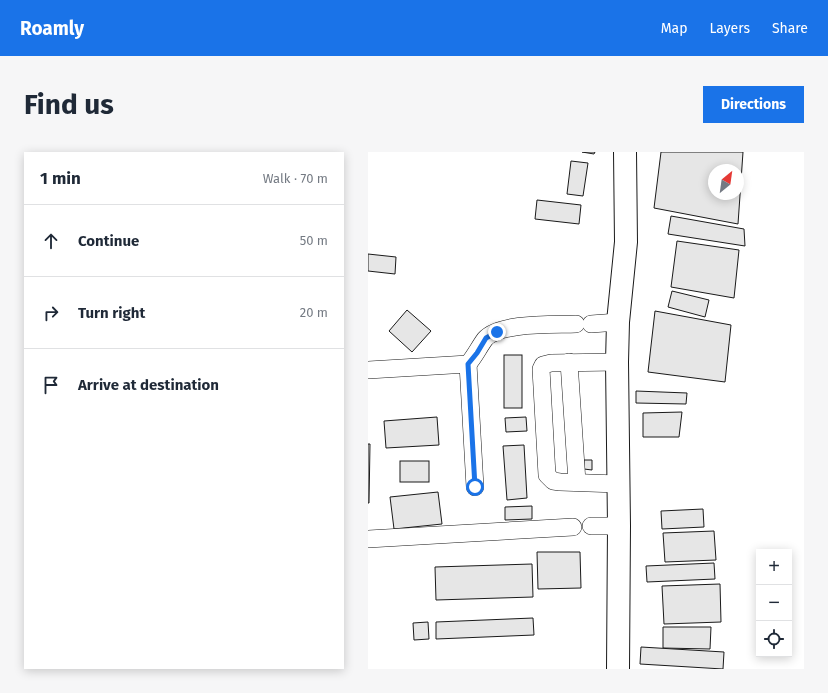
<!DOCTYPE html>
<html lang="en">
<head>
<meta charset="utf-8">
<style>
  body { margin:0; font-family:"Fira Sans",sans-serif; background:#f6f6f7; color:#1f2937 }
  .controls { position:absolute; right:12px; bottom:12px; display:grid; overflow:hidden; border-radius:0px; box-shadow:0 2px 10px #0003 }
  .controls button { width:36px; height:36px; display:grid; place-items:center; padding:0; border:0; border-bottom:1px solid #e0e1e3; background:#fff; color:#1f2937; font:20px sans-serif }
  .compass { position:absolute; left:340px; top:12px; width:36px; height:36px; border-radius:50%; background:#fff; box-shadow:0 2px 10px #0003; rotate:29deg }
  .stop { position:absolute; width:12px; height:12px; margin:-9px; border:3px solid #1a73e8; border-radius:50%; background:#fff }
  .stop.end { background:#1a73e8; border-color:#fff; box-shadow:0 1px 4px #0008 }
  .list { margin:0; padding:0; list-style:none }
  h2 { display:flex; justify-content:space-between; align-items:center; height:52px; margin:0; padding:0 16px; font-size:17px }
  h2 small { font-size:13px; font-weight:400; color:#747a83 }
  .list li { display:grid; grid-template-columns:26px 1fr auto; gap:12px; align-items:center; box-sizing:border-box; height:72px; padding:0 16px; border-top:1px solid #e0e1e3 }
  .list b { display:block; font-size:15px; white-space:nowrap }
  .list em { font-size:13px; font-style:normal; color:#747a83 }
  .icon { flex:none; width:22px; height:22px; fill:none; stroke:currentColor; stroke-width:2; stroke-linecap:round; stroke-linejoin:round }
  .map { position:relative; flex:none; width:436px; height:517px; overflow:hidden; border-radius:0px }
  header { display:flex; align-items:center; gap:24px; box-sizing:border-box; height:56px; padding:0 20px; background:#1a73e8; color:#fff }
  header strong { font-size:19px }
  nav { display:flex; gap:22px; margin-inline-start:auto; font-size:14px }
  .intro { display:flex; align-items:center; justify-content:space-between; box-sizing:border-box; height:96px; padding:0 24px }
  h1 { margin:0; font-size:28px }
  .button { padding:10px 18px; border-radius:0px; background:#1a73e8; color:#fff; font-size:14px; font-weight:700 }
  main { display:flex; gap:24px; padding:0 24px }
  aside { flex:1; background:#fff; border-radius:0px; box-shadow:0 2px 10px #0003 }
  .map>svg:first-child { display:block }
</style>
</head>
<body>
<header>
<strong>Roamly</strong>
<nav><a>Map</a><a>Layers</a><a>Share</a></nav>
</header>
<div class="intro"><h1>Find us</h1><a class="button">Directions</a></div>
<main>
<aside>
<h2>1 min<small>Walk · 70 m</small></h2>
<ul class="list">
<li><svg class="icon" aria-label="ahead" viewBox="0 0 24 24"><path d="M12 20V5M6 11l6-6 6 6"/></svg><div><b>Continue</b></div><em>50 m</em></li>
<li><svg class="icon" aria-label="right" viewBox="0 0 24 24"><path d="M7 20v-9h11M14 6l5 5-5 5"/></svg><div><b>Turn right</b></div><em>20 m</em></li>
<li><svg class="icon" aria-label="arrive" viewBox="0 0 24 24"><path d="M6 21V4h12l-3 4 3 4H6"/></svg><div><b>Arrive at destination</b></div></li>
</ul>
</aside>
<div class="map">
<svg width="436" height="517" viewBox="0 0 436 517">
  <rect width="100%" height="100%" fill="#fff"/>
  <!-- building -->
  <g fill="#e6e6e6" stroke="#1a1a1a" fill-rule="evenodd">
    <path d="M214,0H227L226,2Z"/>
    <path d="M293,0H375L370,72L286,56ZM346,18H370V42H346Z"/>
    <path d="M203,9L220,11L215,44L199,42Z"/>
    <path d="M169,48L213,53L211,72L167,67Z"/>
    <path d="M303,64L376,77L377,94L300,82Z"/>
    <path d="M309,89L371,98L366,146L303,135Z"/>
    <path d="M0,102L28,105L27,122L0,119Z"/>
    <path d="M304,139L341,148L337,165L300,155Z"/>
    <path d="M39,158L63,179L44,200L21,179Z"/>
    <path d="M287,159L363,173L357,230L280,220Z"/>
    <rect x="136" y="203" width="18" height="53"/>
    <path d="M268,239L319,241L318,252L268,251Z"/>
    <path d="M314,260L311,285H275V261Z"/>
    <path d="M69,265L71,293L18,296L16,269Z"/>
    <path d="M158,265L159,279L138,280L137,266Z"/>
    <path d="M0,292H2L1,351H0Z"/>
    <path d="M156,293L159,346L139,348L135,294Z"/>
    <path d="M216,308H224V318L216,317Z"/>
    <rect x="32" y="309" width="29" height="21"/>
    <path d="M70,340L74,372L26,377L22,345Z"/>
    <path d="M164,354V367L137,368V355Z"/>
    <path d="M335,357L336,375L294,377L293,359Z"/>
    <path d="M346,379L348,408L297,410L295,381Z"/>
    <path d="M169,400H212L213,436L170,437Z"/>
    <path d="M346,411L347,427L279,430L278,414Z"/>
    <path d="M164,412L165,445L68,448L67,415Z"/>
    <path d="M352,432L353,470L296,472L294,434Z"/>
    <path d="M165,466L166,483L68,487V470Z"/>
    <path d="M60,470L61,487L46,488L45,471Z"/>
    <path d="M295,475H343L342,497L295,496Z"/>
    <path d="M273,495L356,500L355,517L272,512Z"/>
  </g>
  <g fill="none" stroke-linecap="round" stroke-linejoin="round">
    <defs>
      <g id="minor">
        <path d="M223,172L250,170"/>
        <path d="M201,210L209,330"/>
        <path d="M249,210L183,211L175,213L173,217L179,323L185,329L192,330L250,332"/>
        <path d="M100,212L107,335"/>
        <path d="M0,218L100,212C107,204 111,195 117,187C132,170 186,173 208,172"/>
        <path d="M223,374H251"/>
        <path d="M0,387L205,375"/>
      </g>
      <path id="highway" d="M250,517L251,374L249,210L250,170L258,90L257,0"/>
    </defs>
    <!-- minor casing -->
    <use href="#minor" stroke="#1a1a1a" stroke-width="18"/>
    <!-- highway casing -->
    <use href="#highway" stroke="#1a1a1a" stroke-width="24"/>
    <!-- minor -->
    <use href="#minor" stroke="#fff" stroke-width="17"/>
    <!-- highway -->
    <use href="#highway" stroke="#fff" stroke-width="22"/>
  </g>
  <g fill="none" stroke-linecap="round" stroke-linejoin="round">
    <!-- route -->
    <path stroke="#1a73e8" stroke-width="5" d="M107,335L100,212L109,201L118,186L129,180"/>
  </g>
</svg>
<div class="controls">
<button>+</button>
<button>−</button>
<button><svg class="icon" aria-label="locate" viewBox="0 0 24 24"><circle cx="12" cy="12" r="6"/><path d="M12 2v4M12 18v4M2 12h4M18 12h4"/></svg></button>
</div>
<svg class="compass" viewBox="-18 -18 36 36"><path d="M0-13l5 13h-10z" fill="#e53935"/><path d="M0 13l5-13h-10z" fill="#747a83"/></svg>
<div class="stop" style="left:107px;top:335px"></div>
<div class="stop end" style="left:129px;top:180px"></div>
</div>
</main>
</body>
</html>
